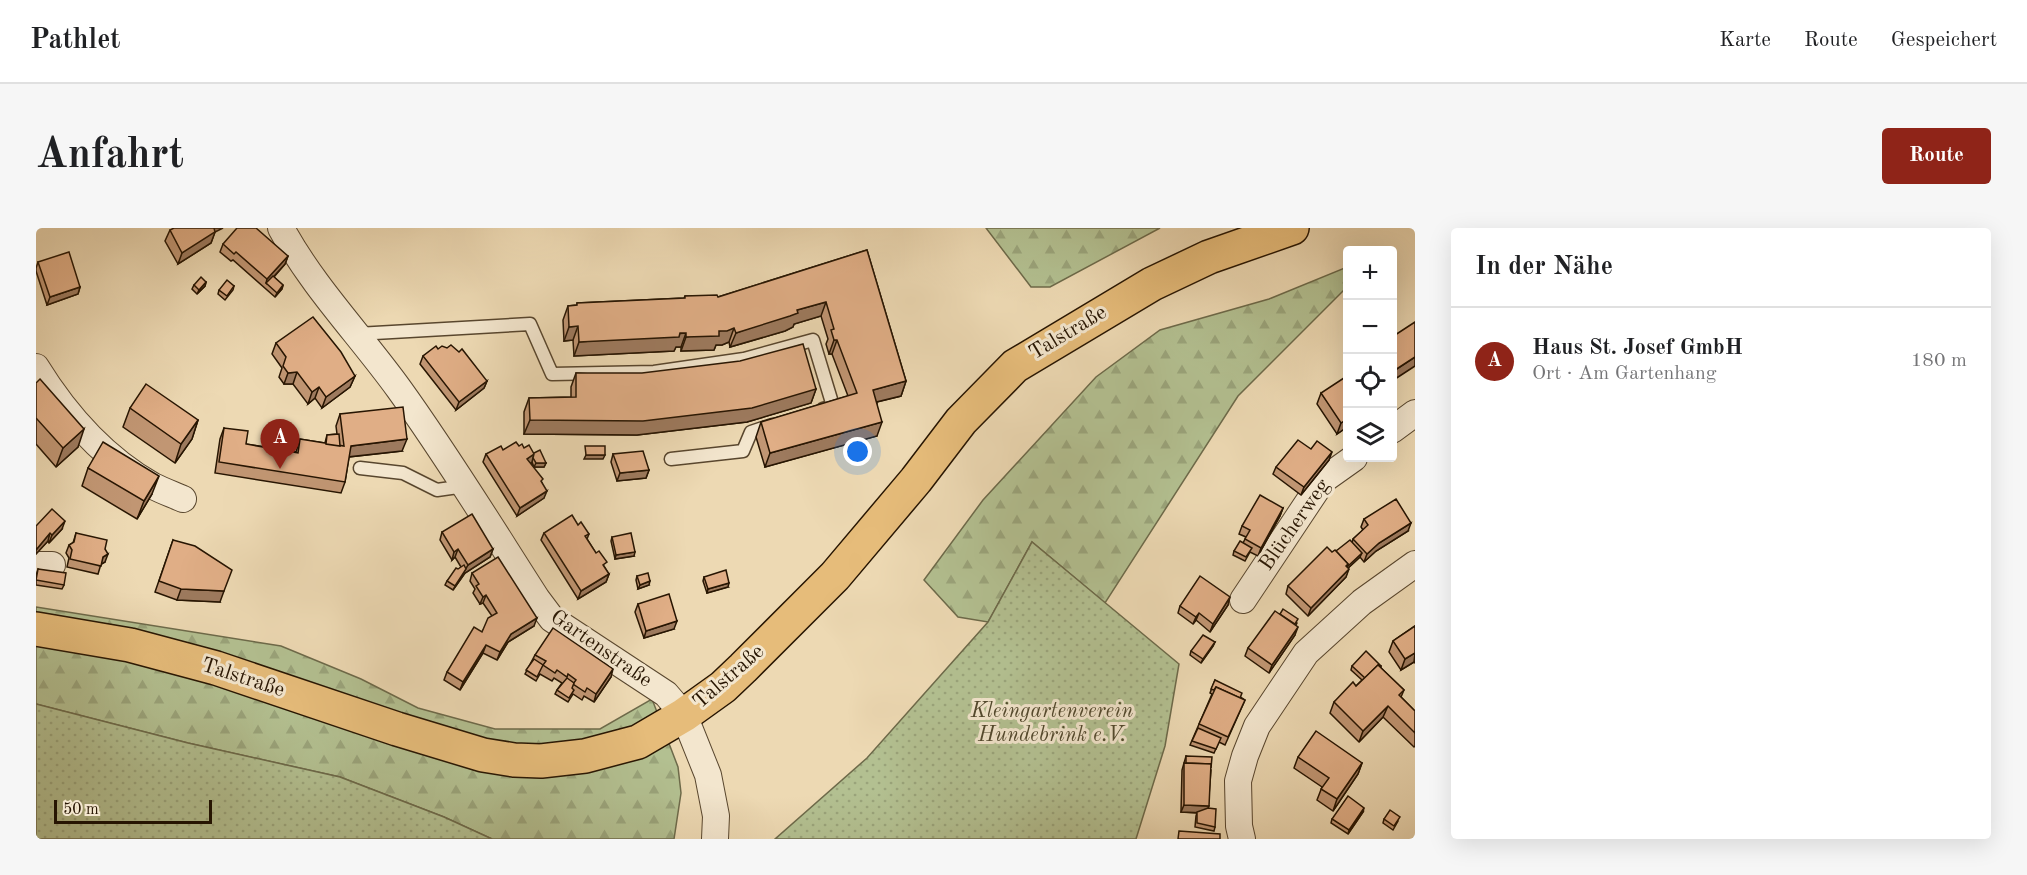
<!DOCTYPE html>
<html lang="de">
<head>
<meta charset="utf-8">
<style>
  body { margin:0; font-family:"Old Standard TT",serif; background:#f6f6f6; color:#202124 }
  .controls { position:absolute; right:18px; top:18px; display:grid; overflow:hidden; border-radius:6px; box-shadow:0 6px 24px #0002 }
  .controls button { width:54px; height:54px; display:grid; place-items:center; padding:0; border:0; border-bottom:2px solid #e0e0e0; background:#fff; color:#202124; font:30px sans-serif }
  .scale { position:absolute; left:18px; bottom:15px; width:158px; box-sizing:border-box; padding-left:6px; border:3px solid #271502; border-top:0; font-size:16px; line-height:21px; white-space:nowrap; color:#271502; -webkit-text-stroke:4px #f3e6ce; paint-order:stroke }
  .you { position:absolute; left:822px; top:224px; width:21px; height:21px; margin:-15px; border:4px solid #fff; border-radius:50%; background:#1a73e8; box-shadow:0 0 0 9px #1a73e833 }
  .badge { display:grid; place-items:center; width:39px; height:39px; border-radius:50%; background:#8f2418; color:#fff; font-size:20px; font-weight:700 }
  .pin { position:absolute; translate:-50% -50px; filter:drop-shadow(0 2px 3px #0008) }
  .pin::after { content:''; position:absolute; top:32px; width:21px; height:18px; background:inherit; clip-path:polygon(0 0,100% 0,50% 100%) }
  .list { margin:0; padding:0; list-style:none }
  h2 { display:flex; justify-content:space-between; align-items:center; height:78px; margin:0; padding:0 24px; font-size:26px }
  h2 small { font-size:20px; font-weight:400; color:#757577 }
  .list li { display:grid; grid-template-columns:39px 1fr auto; gap:18px; align-items:center; box-sizing:border-box; height:108px; padding:0 24px; border-top:2px solid #e0e0e0 }
  .list b { display:block; font-size:22px; white-space:nowrap }
  .list p { margin:0; font-size:20px; white-space:nowrap; color:#757577 }
  .list em { font-size:20px; font-style:normal; color:#757577 }
  .icon { flex:none; width:33px; height:33px; fill:none; stroke:currentColor; stroke-width:2; stroke-linecap:round; stroke-linejoin:round }
  .map { position:relative; flex:none; width:1379px; height:611px; overflow:hidden; border-radius:6px }
  header { display:flex; align-items:center; gap:36px; box-sizing:border-box; height:84px; padding:0 30px; background:#fff; border-bottom:2px solid #e0e0e0 }
  header strong { font-size:28px }
  nav { display:flex; gap:33px; margin-inline-start:auto; font-size:21px }
  .intro { display:flex; align-items:center; justify-content:space-between; box-sizing:border-box; height:144px; padding:0 36px }
  h1 { margin:0; font-size:42px }
  .button { padding:15px 27px; border-radius:6px; background:#8f2418; color:#fff; font-size:21px; font-weight:700 }
  main { display:flex; gap:36px; padding:0 36px }
  aside { flex:1; background:#fff; border-radius:6px; box-shadow:0 6px 24px #0002 }
  .map>svg:first-child { display:block }
</style>
</head>
<body>
<header>
<strong>Pathlet</strong>
<nav><a>Karte</a><a>Route</a><a>Gespeichert</a></nav>
</header>
<div class="intro"><h1>Anfahrt</h1><a class="button">Route</a></div>
<main>
<div class="map">
<svg width="1379" height="611" viewBox="0 0 1379 611">
  <defs>
    <pattern id="forest-firs" width="22" height="20" patternUnits="userSpaceOnUse" patternTransform="scale(1.5)"><rect width="22" height="20" fill="#b3c091"/><path d="M5 1l3.5 6h-7zM16 11l3.5 6h-7z" fill="#9aa47b"/></pattern>
    <pattern id="garden-dots" width="8" height="8" patternUnits="userSpaceOnUse" patternTransform="scale(1.5)"><rect width="8" height="8" fill="#b3c091"/><path d="M2 2h.1M6 6h.1" fill="none" stroke="#9aa47b" stroke-width="1.8" stroke-linecap="round"/></pattern>
  </defs>
  <rect width="100%" height="100%" fill="#edd9b3"/>
  <filter id="stains"><feTurbulence type="fractalNoise" baseFrequency=".00333" numOctaves="4"/><feColorMatrix values="0 0 0 0 .2 0 0 0 0 .09 0 0 0 0 .02 0 0 0 .5 -.17"/></filter>
  <radialGradient id="worn" r=".72"><stop offset=".6" stop-color="#630" stop-opacity="0"/><stop offset="1" stop-color="#630" stop-opacity=".3"/></radialGradient>
  <!-- forest -->
  <g fill="url(#forest-firs)" stroke="#6d6a4a" stroke-width="1.5">
    <path d="M950,0H1124L1014,59H995Z"/>
    <path d="M1311,39V59L1202,168L1069,375L996,314L952,394L922,389L888,352L947,272L1060,149L1124,102L1233,71Z"/>
    <path d="M0,379L245,418L325,451L382,480L459,501H564L616,471L642,539L645,565L638,611H456L408,589L304,549L152,515L0,476Z"/>
  </g>
  <!-- garden -->
  <g fill="url(#garden-dots)" stroke="#6d6a4a" stroke-width="1.5">
    <path d="M996,314L1143,436L1129,518L1100,611H739L831,530L952,394Z"/>
    <path d="M0,476L152,515L304,549L408,589L456,611H0Z"/>
  </g>
  <g fill="none" stroke-linecap="round" stroke-linejoin="round">
    <defs>
      <g id="lane">
        <path d="M321,106L494,96L516,146L618,144L708,131L777,112L797,178L787,181"/>
        <path d="M635,231L707,223L715,204L736,197"/>
        <path d="M324,240L367,245L401,262L429,258"/>
      </g>
      <g id="street">
        <path d="M245,0C277,59 324,107 363,161C412,229 456,301 501,371L516,391L630,466L648,487L672,547L680,588L679,611"/>
        <path d="M0,139C29,186 68,230 117,258C127,263 138,267 147,271"/>
        <path d="M1356,202L1379,185"/>
        <path d="M0,337H16"/>
        <path d="M1207,372L1287,252L1318,230"/>
        <path d="M1206,611L1203,598L1202,553L1209,528L1221,498L1270,425L1326,374L1379,336"/>
      </g>
      <path id="primary" d="M0,401L94,417L180,440L361,501L447,527L478,532L505,533L549,528L602,514L648,487L687,459L707,440L799,348L880,252L925,193L979,138L1116,56L1173,29L1256,0"/>
    </defs>
    <!-- lane casing -->
    <use href="#lane" stroke="#58462e" stroke-width="15"/>
    <!-- street casing -->
    <use href="#street" stroke="#58462e" stroke-width="28"/>
    <!-- primary casing -->
    <use href="#primary" stroke="#271502" stroke-width="36"/>
    <!-- lane -->
    <use href="#lane" stroke="#f3e6ce" stroke-width="12"/>
    <!-- street -->
    <use href="#street" stroke="#f3e6ce" stroke-width="26"/>
    <!-- primary -->
    <use href="#primary" stroke="#e6bc7a" stroke-width="33"/>
  </g>
  <!-- wall -->
  <g fill="#c19673" stroke="#271502" stroke-width="1.5">
    <path d="M134,2L179,4L175,15L142,36L129,13Z"/>
    <path d="M187,16L252,28L249,36L238,49L247,57L246,61L239,69L197,32L195,33L184,24Z"/>
    <path d="M831,22L870,153L865,168L841,174V208L729,239L720,209L725,194L812,168L796,126H793L790,116L792,111L785,88L758,96L757,99L749,103L694,119L693,114L686,117H680L678,122L645,123V119H640L638,123L538,128L537,112L528,113L527,92L532,78L541,77V75L648,70L649,68L682,69Z"/>
    <path d="M2,34L44,59L42,66L11,77L0,43V40Z"/>
    <path d="M170,54L169,58L161,66L156,61L158,57Z"/>
    <path d="M198,58L197,62L189,72L182,66L183,62Z"/>
    <path d="M240,115L319,148L314,159L286,180L279,170L272,176L257,156H248L243,149L246,140L236,126Z"/>
    <path d="M402,121L451,153L448,160L420,182L384,136L387,128Z"/>
    <path d="M540,145L780,161L775,175L711,194L601,207L488,206V184L493,170L535,169V159Z"/>
    <path d="M0,155L42,219L20,239L0,216Z"/>
    <path d="M1285,165L1311,199L1301,206L1281,176Z"/>
    <path d="M94,180L162,192L156,211L139,235L87,199Z"/>
    <path d="M304,186L366,223L313,229L309,254L305,265L179,245L184,211L188,200L210,216L260,224L264,211L289,215L291,207L301,206L300,198Z"/>
    <path d="M483,218L488,220L510,235L508,239H498L496,234L495,235L506,255L508,270L481,288L447,234L450,226Z"/>
    <path d="M1275,221L1293,232L1265,267L1237,246L1240,239Z"/>
    <path d="M577,226L613,242L610,250L581,253L575,234Z"/>
    <path d="M52,240L116,266L101,291L46,258Z"/>
    <path d="M1247,280L1244,288L1222,328L1214,324L1209,333L1197,327L1198,323L1207,315L1210,309L1203,306L1206,298Z"/>
    <path d="M1328,291L1372,303L1340,323L1328,334L1324,329L1312,340L1310,349L1272,388L1250,366L1252,358L1296,324L1300,323L1316,315L1317,311L1327,302L1325,299Z"/>
    <path d="M542,297L553,306L551,311L573,346L570,354L542,371L505,312L508,305Z"/>
    <path d="M0,298L26,301L13,315L12,313L0,326Z"/>
    <path d="M406,304L457,321L454,329L429,345L417,362L409,357L411,353L425,339L419,329L416,332L404,312Z"/>
    <path d="M40,305L69,321V334L65,336L62,346L31,339L33,330L30,325L33,317L37,315Z"/>
    <path d="M576,309L598,328L579,331L575,313Z"/>
    <path d="M137,312L184,374L141,372L119,364Z"/>
    <path d="M2,341L28,357L26,361L0,357V348Z"/>
    <path d="M436,345L498,398L472,414L461,432L447,425L424,462L408,452L411,444L446,404L456,388L447,375L444,376L437,365L439,361L434,353Z"/>
    <path d="M601,348L613,357L602,361L600,352Z"/>
    <path d="M668,349L692,359L671,365L667,353Z"/>
    <path d="M602,376L638,401L608,410L599,384Z"/>
    <path d="M1192,377L1174,404L1160,392L1157,396L1142,385L1144,378Z"/>
    <path d="M1244,386L1261,395L1260,397L1259,407L1233,445L1209,428L1212,420Z"/>
    <path d="M1379,398V435L1378,434L1365,442L1353,424L1357,413Z"/>
    <path d="M1179,414L1177,418L1165,435L1154,427L1155,423Z"/>
    <path d="M499,427L575,449L558,474L548,468L546,472L537,466L532,474L519,466L521,462L526,455L518,450L516,453L504,446L500,453L489,446Z"/>
    <path d="M1316,438H1345V440L1368,462L1365,469L1379,483V518L1378,519L1347,489L1323,514L1294,485L1298,474L1320,458L1326,452L1315,442Z"/>
    <path d="M1179,452L1209,472L1189,517L1183,514L1178,525L1154,517L1176,466L1174,465Z"/>
    <path d="M1150,528L1175,542L1172,580L1179,599L1178,603L1159,599L1160,588L1161,585L1145,584L1146,542Z"/>
    <path d="M1262,529L1326,535L1322,546L1297,583L1281,572L1286,559L1258,540Z"/>
    <path d="M1327,584L1312,606L1295,595L1296,591Z"/>
    <path d="M1348,591L1362,593L1357,602L1347,595Z"/>
  </g>
  <!-- shaded-wall -->
  <g fill="#9d7a5e" stroke="#271502" stroke-width="1.5">
    <path d="M175,0H187L179,4L175,15L142,36L146,25Z"/>
    <path d="M252,28L249,36L231,56L230,55L231,51Z"/>
    <path d="M170,54L169,58L161,66L163,62Z"/>
    <path d="M247,57L246,61L239,69L241,65Z"/>
    <path d="M44,59L42,66L11,77L14,69Z"/>
    <path d="M790,74L785,88L758,96L757,99L749,103L694,119L700,105L761,82Z"/>
    <path d="M542,98L537,112L528,113L533,99Z"/>
    <path d="M698,100L693,114L686,117H680L678,122L645,123L650,109Z"/>
    <path d="M650,105L645,119H640L638,123L538,128L543,114Z"/>
    <path d="M798,112H801L796,126H793Z"/>
    <path d="M1379,129V138L1356,153V144Z"/>
    <path d="M261,144L257,156H248L252,145Z"/>
    <path d="M319,148L314,159L286,180L290,169Z"/>
    <path d="M451,153L448,160L420,182L423,174Z"/>
    <path d="M870,153L865,168L832,176L837,162Z"/>
    <path d="M283,159L279,170L272,176L276,164Z"/>
    <path d="M780,161L775,175L711,194L601,207L488,206L494,192Z"/>
    <path d="M1311,191V199L1301,206L1305,195Z"/>
    <path d="M162,192L156,211L139,235L145,216Z"/>
    <path d="M846,194L841,208L729,239L734,225Z"/>
    <path d="M48,201L42,219L20,239L27,220Z"/>
    <path d="M371,211L366,223L311,229L315,218Z"/>
    <path d="M1296,224L1293,232L1265,267L1268,259Z"/>
    <path d="M498,226L496,234L489,239L491,231Z"/>
    <path d="M550,227H569L567,231H548Z"/>
    <path d="M500,235H510L508,239H498Z"/>
    <path d="M613,242L610,250L581,253L584,245Z"/>
    <path d="M123,248L116,266L101,291L108,273Z"/>
    <path d="M511,263L508,270L481,288L484,280Z"/>
    <path d="M1247,280L1244,288L1222,328L1225,320Z"/>
    <path d="M29,293L26,301L13,315L16,307Z"/>
    <path d="M1375,295L1372,303L1340,323L1328,334L1331,326L1343,315Z"/>
    <path d="M14,305L12,313L0,326V322Z"/>
    <path d="M422,321L419,329L416,332L418,324Z"/>
    <path d="M457,321L454,329L429,345L417,362L432,337Z"/>
    <path d="M599,324L598,328L579,331L580,327Z"/>
    <path d="M1326,325L1324,329L1309,343L1310,339Z"/>
    <path d="M72,326L69,334L64,337L67,329Z"/>
    <path d="M1313,341L1310,349L1272,388L1275,380Z"/>
    <path d="M573,346L570,354L542,371L545,363Z"/>
    <path d="M614,353L613,357L602,361L604,357Z"/>
    <path d="M693,355L692,359L671,365L672,361Z"/>
    <path d="M145,361L188,363L184,374L141,372Z"/>
    <path d="M450,367L447,375L444,376L447,369Z"/>
    <path d="M1194,369L1192,377L1174,404L1177,396Z"/>
    <path d="M1163,385L1160,392L1157,396L1160,389Z"/>
    <path d="M501,390L498,398L472,414L461,432L464,424L475,406Z"/>
    <path d="M641,393L638,401L608,410L610,403Z"/>
    <path d="M1262,399L1259,407L1233,445L1236,437Z"/>
    <path d="M1179,414L1177,418L1165,435L1167,431Z"/>
    <path d="M450,417L447,425L424,462L427,454Z"/>
    <path d="M1379,425L1378,434L1365,442L1369,431Z"/>
    <path d="M577,441L575,449L558,474L560,466Z"/>
    <path d="M1352,478L1347,489L1323,514L1327,503Z"/>
    <path d="M1326,535L1322,546L1297,583L1301,571Z"/>
    <path d="M1148,577L1173,578L1170,585L1145,584Z"/>
    <path d="M1328,580L1327,584L1312,606L1313,602Z"/>
  </g>
  <!-- building -->
  <g fill="#e0ae86" stroke="#271502" stroke-width="1.5">
    <path d="M138,0H178L179,4L146,25L134,2Z"/>
    <path d="M201,0H220L252,28L231,51L200,24L198,26L187,16Z"/>
    <path d="M831,22L870,153L837,162L846,194L734,225L725,194L821,165L801,112H798L795,102L798,101L790,74L761,82L762,85L754,88L700,105L698,100L691,103H683V108L650,109V105H644L643,109L543,114L542,98L533,99L532,78L541,77V75L649,70V68L681,67L682,69Z"/>
    <path d="M33,24L44,59L14,69L2,34Z"/>
    <path d="M237,48L247,57L241,65L230,55Z"/>
    <path d="M165,49L170,54L163,62L158,57Z"/>
    <path d="M191,52L198,58L191,68L183,62Z"/>
    <path d="M277,89L305,124L319,148L290,169L283,159L276,164L261,144L252,145L247,138L250,129L240,115Z"/>
    <path d="M1379,94V129L1356,144V109Z"/>
    <path d="M767,116L780,161L716,180L607,193L494,192L493,170L540,169V145H606L704,133Z"/>
    <path d="M415,117L423,124L426,121L451,153L423,174L387,128L400,118L402,121L406,118L411,120Z"/>
    <path d="M1311,148V191L1305,195L1285,165Z"/>
    <path d="M4,151L48,201L27,220L0,190V155Z"/>
    <path d="M110,156L162,192L145,216L94,180Z"/>
    <path d="M367,179L371,211L315,218L309,254L183,234L188,200L212,203L210,216L262,225L264,211L308,218L304,186Z"/>
    <path d="M303,206L304,218L290,216L291,207Z"/>
    <path d="M1262,212L1275,221L1281,213L1296,224L1268,259L1240,239Z"/>
    <path d="M67,214L123,248L108,273L52,240Z"/>
    <path d="M480,214L483,218L486,216L488,220L493,217L498,226L491,231L507,251L505,253L511,263L484,280L450,226L465,218L467,222Z"/>
    <path d="M549,218H569V227H550Z"/>
    <path d="M504,222L510,235H500L497,230L498,226V225Z"/>
    <path d="M607,223L613,242L584,245L577,226Z"/>
    <path d="M1224,267L1247,280L1225,320L1209,311L1214,302L1206,298Z"/>
    <path d="M1360,271L1375,295L1343,315L1331,326L1317,311L1332,297L1328,291Z"/>
    <path d="M16,281L29,293L16,307L14,305L0,322V298Z"/>
    <path d="M436,286L457,321L432,337L422,321L418,324L406,304Z"/>
    <path d="M536,287L542,297L545,294L553,306L549,308L560,325L563,323L571,334L567,337L573,346L545,363L508,305Z"/>
    <path d="M40,305L71,312L69,321L72,326L67,329L65,338L34,331L36,322L33,317L38,314Z"/>
    <path d="M595,305L599,324L580,327L576,309Z"/>
    <path d="M137,312L159,318L196,342L188,363L145,361L123,353Z"/>
    <path d="M1314,312L1326,325L1311,339L1312,336L1300,323Z"/>
    <path d="M1204,313L1216,320L1210,329L1198,323Z"/>
    <path d="M1291,319L1296,324L1299,322L1312,336L1310,338L1313,341L1275,380L1252,358Z"/>
    <path d="M462,329L501,390L475,406L464,424L450,417L427,454L411,444L438,399L446,404L452,390L461,385L450,367L447,369L440,358L443,356L436,345Z"/>
    <path d="M428,337L430,341L419,358L411,353L420,340L422,341Z"/>
    <path d="M2,341L30,345L28,357L0,352Z"/>
    <path d="M690,342L693,355L672,361L668,349Z"/>
    <path d="M612,345L614,353L604,357L601,348Z"/>
    <path d="M1164,348L1194,369L1177,396L1163,385L1160,389L1144,378Z"/>
    <path d="M633,366L641,393L610,403L602,376Z"/>
    <path d="M1247,381L1262,391L1259,396L1244,386Z"/>
    <path d="M1239,383L1262,399L1236,437L1212,420Z"/>
    <path d="M1379,398V425L1369,431L1357,413Z"/>
    <path d="M517,400L577,441L560,466L551,460L549,464L537,456L540,452L532,446L531,449L521,442L519,445L507,437L510,433L499,427Z"/>
    <path d="M1167,407L1179,414L1167,431L1155,423Z"/>
    <path d="M1330,423L1345,438L1344,439L1342,437L1329,450L1316,438Z"/>
    <path d="M498,431L507,437L501,449L490,442Z"/>
    <path d="M1342,437L1368,462L1363,467L1379,483V505L1352,478L1327,503L1298,474L1317,454L1320,458Z"/>
    <path d="M531,450L538,455L536,460L538,462L533,470L521,462Z"/>
    <path d="M1179,452L1206,465L1204,470L1180,459L1178,462L1175,461Z"/>
    <path d="M1180,459L1209,472L1192,509L1163,496Z"/>
    <path d="M1162,500L1185,510L1180,521L1156,513Z"/>
    <path d="M1280,503L1326,535L1301,571L1285,561L1293,550L1262,529Z"/>
    <path d="M1150,528L1176,529L1175,540V536L1150,535Z"/>
    <path d="M1148,535L1175,536L1173,578L1148,577Z"/>
    <path d="M1312,568L1328,580L1313,602L1296,591Z"/>
    <path d="M1172,580L1180,581L1179,599L1161,595V584Z"/>
    <path d="M1354,582L1364,589L1358,598L1348,591Z"/>
    <path d="M1143,603L1184,606V611H1142Z"/>
  </g>
  <g text-anchor="middle" dominant-baseline="central" stroke-width="6" stroke-linejoin="round" paint-order="stroke">
    <!-- street labels -->
    <g font-size="21" fill="#271502" stroke="#f3e6ce">
      <text transform="translate(1032 105) rotate(-31)">Talstraße</text>
      <text transform="translate(1259 297) rotate(-55)">Blücherweg</text>
      <text transform="translate(565 421) rotate(35)">Gartenstraße</text>
      <text transform="translate(693 449) rotate(-41)">Talstraße</text>
      <text transform="translate(207 450) rotate(18)">Talstraße</text>
    </g>
    <!-- park labels -->
    <g font-size="21" font-style="italic" fill="#51482d" stroke="#f3e6ce">
      <text x="1016" y="483">Kleingartenverein<tspan x="1016" dy="24">Hundebrink e.V.</tspan></text>
    </g>
  </g>
  <rect width="100%" height="100%" filter="url(#stains)"/>
  <rect width="100%" height="100%" fill="url(#worn)"/>
</svg>
<div class="controls">
<button>+</button>
<button>−</button>
<button><svg class="icon" aria-label="locate" viewBox="0 0 24 24"><circle cx="12" cy="12" r="6"/><path d="M12 2v4M12 18v4M2 12h4M18 12h4"/></svg></button>
<button><svg class="icon" aria-label="layers" viewBox="0 0 24 24"><path d="M12 4l9 5-9 5-9-5zM3 14l9 5 9-5"/></svg></button>
</div>
<div class="scale">50 m</div>
<div class="you"></div>
<div class="pin badge" style="left:244px;top:241px">A</div>
</div>
<aside>
<h2>In der Nähe<small></small></h2>
<ul class="list">
<li><span class="badge">A</span><div><b>Haus St. Josef GmbH</b><p>Ort · Am Gartenhang</p></div><em>180 m</em></li>
</ul>
</aside>
</main>
</body>
</html>
